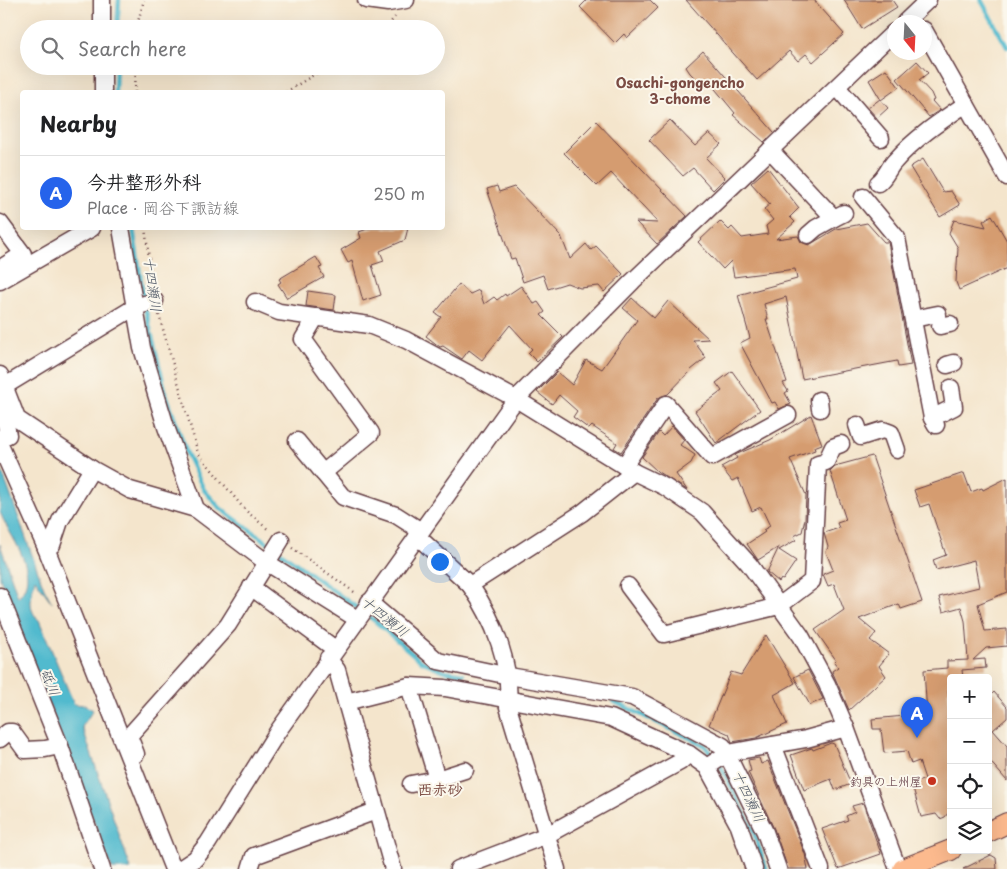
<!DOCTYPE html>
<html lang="en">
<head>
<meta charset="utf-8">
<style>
  body { margin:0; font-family:"Playpen Sans","Klee One",sans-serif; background:#f6f6f6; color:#202124 }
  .controls { position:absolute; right:15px; bottom:15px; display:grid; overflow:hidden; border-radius:5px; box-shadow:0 5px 20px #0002 }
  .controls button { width:45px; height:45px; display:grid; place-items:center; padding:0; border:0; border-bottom:1px solid #e0e0e0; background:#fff; color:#202124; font:25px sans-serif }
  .compass { position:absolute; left:887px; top:15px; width:45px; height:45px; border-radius:50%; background:#fff; box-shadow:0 5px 20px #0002; rotate:162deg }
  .you { position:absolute; left:439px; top:561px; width:18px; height:18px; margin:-12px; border:4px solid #fff; border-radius:50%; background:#1a73e8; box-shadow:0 0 0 8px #1a73e833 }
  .badge { display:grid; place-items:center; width:32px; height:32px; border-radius:50%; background:#2563eb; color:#fff; font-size:16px; font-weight:700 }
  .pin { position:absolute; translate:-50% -41px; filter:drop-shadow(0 1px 2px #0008) }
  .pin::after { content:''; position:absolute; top:26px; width:18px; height:15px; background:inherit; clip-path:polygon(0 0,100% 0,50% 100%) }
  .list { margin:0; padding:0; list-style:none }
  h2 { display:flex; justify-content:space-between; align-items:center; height:65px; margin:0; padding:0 20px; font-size:21px }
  h2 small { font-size:16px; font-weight:400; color:#757577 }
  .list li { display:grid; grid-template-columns:32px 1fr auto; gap:15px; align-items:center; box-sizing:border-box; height:75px; padding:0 20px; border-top:1px solid #e0e0e0 }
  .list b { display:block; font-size:19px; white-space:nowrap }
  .list p { margin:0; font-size:16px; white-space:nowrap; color:#757577 }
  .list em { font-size:16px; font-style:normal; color:#757577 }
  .icon { flex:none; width:28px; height:28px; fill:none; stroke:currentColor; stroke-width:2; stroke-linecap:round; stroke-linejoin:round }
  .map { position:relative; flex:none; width:1007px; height:869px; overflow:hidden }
  .search { position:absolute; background:#fff; box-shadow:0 5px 20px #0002; left:20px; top:20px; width:425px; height:55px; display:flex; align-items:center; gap:12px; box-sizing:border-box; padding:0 18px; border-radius:28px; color:#757577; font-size:19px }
  .panel { position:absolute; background:#fff; box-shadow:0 5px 20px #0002; left:20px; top:90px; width:425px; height:140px; border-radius:5px }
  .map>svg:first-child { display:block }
</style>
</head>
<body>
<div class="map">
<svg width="1007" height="869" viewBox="0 0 1007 869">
  <rect width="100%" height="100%" fill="#fbf7ec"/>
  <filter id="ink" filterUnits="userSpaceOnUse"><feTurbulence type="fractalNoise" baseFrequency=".02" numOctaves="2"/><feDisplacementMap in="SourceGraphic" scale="10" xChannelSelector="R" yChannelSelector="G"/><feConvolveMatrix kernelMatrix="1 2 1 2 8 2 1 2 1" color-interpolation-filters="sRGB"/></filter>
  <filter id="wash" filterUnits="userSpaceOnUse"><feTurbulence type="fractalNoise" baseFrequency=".0096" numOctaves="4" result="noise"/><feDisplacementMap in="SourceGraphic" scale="20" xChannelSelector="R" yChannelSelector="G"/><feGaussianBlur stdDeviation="1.12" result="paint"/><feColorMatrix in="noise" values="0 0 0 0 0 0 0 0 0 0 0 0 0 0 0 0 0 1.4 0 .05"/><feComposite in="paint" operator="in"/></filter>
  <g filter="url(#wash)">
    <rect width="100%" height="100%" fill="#f4e5cc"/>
    <!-- water -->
    <path fill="#51bace" stroke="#4e6c7c" d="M0,466L44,588L52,603L35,579C32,593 26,609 39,620L74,704L85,705L93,710L82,727L131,869H112L0,578V544L18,597C43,573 8,535 0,512C0,500 0,479 0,466Z"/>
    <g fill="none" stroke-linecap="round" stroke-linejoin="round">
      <!-- stream -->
      <g stroke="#51bace" stroke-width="4.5">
        <path d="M981,0L1007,47"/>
        <path d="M117,29L119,0"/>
        <path d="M115,92L116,66"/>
        <path d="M133,228L144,301"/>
        <path d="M145,308L166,394L187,454L204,490L220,508L375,621L421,661L445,671L463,674"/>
        <path d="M613,701L704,745L714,757"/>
        <path d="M719,763L753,830L766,869"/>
      </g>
    </g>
    <g id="blocks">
      <!-- building -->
      <g fill="#d59c6f">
        <path d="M587,0H650L658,8L627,38L624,34L615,43L580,7Z"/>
        <path d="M686,0H814L844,34L813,62L806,54L798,61L789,51L757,80Z"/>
        <path d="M844,0H892L897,7L862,29Z"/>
        <path d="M703,51L774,132L764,142L733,115L735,113L706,78L700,83L690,73L686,67Z"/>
        <path d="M917,61L928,73L919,80L931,93L934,100L932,101L940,110L929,117L897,79Z"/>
        <path d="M886,69L899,87L881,100L869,80Z"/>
        <path d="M880,99L888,108L877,118L868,108Z"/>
        <path d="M670,120L695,146L709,133L721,144L706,158L725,178L713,190L693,168L683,176L649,140Z"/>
        <path d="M596,121L687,216L657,244L636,222L658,223L611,173L597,186L564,153Z"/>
        <path d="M923,159L943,192L951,191L960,205L940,217L910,167Z"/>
        <path d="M768,168L799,208L790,217L795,222L776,239L798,236L801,242L809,245L836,229L867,223L884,242H888L911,365L898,367L897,361L802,379L786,297L764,304L768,319H766L787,382L783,383L788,391L785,393L791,404L779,409L775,402L772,403L740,343L750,338L738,295L797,279L795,269L734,277L731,261L723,269L698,242L720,221L729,230L732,227L742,238L768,234L766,226L773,220L764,209L770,204L751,183Z"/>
        <path d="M497,186L499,192L514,187L561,236L570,259L586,244L591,250L596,246L623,274L604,292L599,286L580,288L567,283L548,289L543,275L523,282L515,258L511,259L487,189Z"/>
        <path d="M992,215L1007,241V268L959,290L956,282L958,248L949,233L954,220L986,227L983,221Z"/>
        <path d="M370,228H408L405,240L380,251L384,261L372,265L381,295L363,301L352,261L348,263L341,250L361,238L359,232Z"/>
        <path d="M316,257L322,267L319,268L324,277L287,298L278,284L281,282L279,279Z"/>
        <path d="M459,284L470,294L479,290L484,304L494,297L497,300L505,294L506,296L521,286L534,304L538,302L545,312L541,315L563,337L537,362L528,353L532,349L510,325L482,360L469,350L462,359L443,346L440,347L426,336L441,317L435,313Z"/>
        <path d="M308,291L336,295L334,310L306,306Z"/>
        <path d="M632,298L654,318L668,301L709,339L693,340L706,358L691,370L668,394L658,398L621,452L614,448L617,443L592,426L589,429L573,417L577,411L559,395L552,404L537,392L557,372L572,385L586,360L602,369L637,320L623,308Z"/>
        <path d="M732,371L760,410L716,443L695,411L722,391L716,383Z"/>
        <path d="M811,415L822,444L814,447L815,450L790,459L806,495L805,519L802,532L794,536L796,540L779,550L796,561L783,580L781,579L779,582L767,572L779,547L758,560L747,544L765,532L763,530L770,526L761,507L752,511L738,478L732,481L721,467L737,458L735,455L770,440Z"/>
        <path d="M672,426L684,440L680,445L695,455L691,463L676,474L687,490L658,472L642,457L659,432L663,436Z"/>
        <path d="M872,456L922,602L901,609L899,604L859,619L876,633L870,640L889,654L879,666L886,676L849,710L832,671L838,667L834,662L836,660L815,630L844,610L834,584L828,586L823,574L833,570L826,552L828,547L824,533L839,528L837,523L846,520L830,471L835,466Z"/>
        <path d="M964,473L971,492L982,488L983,490L1007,478V592L978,604L985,631L1007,629V646L986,648L973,660L985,659L986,668L962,670L963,678H951V691H948L951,719V809L945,817L940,819L936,814L921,817L912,784L925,779L919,761L911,764L907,751L884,753L881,729H873L872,719L927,714L924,670L947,668V661L968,660L965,621L961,607L943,612L939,597L979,587L974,560L936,570L933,560L946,555L929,504L920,507L914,490Z"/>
        <path d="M766,635L795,683L774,695L787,724L756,738L732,742L729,734L709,725L731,672L741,675Z"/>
        <path d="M808,670L823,699L810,705L794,677Z"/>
        <path d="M994,692L1007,707V718L993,730L1007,746V781L988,759V698Z"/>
        <path d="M831,743L834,744L851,784L835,790L831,779L804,790L791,755L812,748L813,750Z"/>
        <path d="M759,758L761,764L768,761L805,854L808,869H788L774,829L748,772L751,771L748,760Z"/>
        <path d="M863,803L881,854L838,869L822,829L848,820L846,816L855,812L852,806Z"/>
        <path d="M991,855L996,858L997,869H963Z"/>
      </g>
    </g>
  </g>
  <g filter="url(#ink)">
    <use href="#blocks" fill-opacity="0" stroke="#643d43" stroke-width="1"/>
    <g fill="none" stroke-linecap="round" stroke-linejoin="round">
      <defs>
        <g id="minor">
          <path d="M102,0V29"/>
          <path d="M366,0L388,3L406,0"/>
          <path d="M905,22L928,0"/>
          <path d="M924,30L1007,177"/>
          <path d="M103,66V92"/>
          <path d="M837,87L881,138"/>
          <path d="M770,150L834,218L844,213"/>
          <path d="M878,183C886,177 888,168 895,161C915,138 941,121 966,104"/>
          <path d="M863,197L897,238L932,418L936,425"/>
          <path d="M0,223L23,254L4,266"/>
          <path d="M121,228L142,348L166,427L196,509L266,562L357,619"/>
          <path d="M808,235L816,228L834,218"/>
          <path d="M0,281L92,228"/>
          <path d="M255,302L279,312L369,325L406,340L516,399L634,472L665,487L702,512L749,564L801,636L827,684L846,728L898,869"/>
          <path d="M316,317L303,339L371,433L323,473"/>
          <path d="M913,319L938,314"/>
          <path d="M940,326L950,324"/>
          <path d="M947,365L954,363"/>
          <path d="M0,375L17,419L92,469L130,490L196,509"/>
          <path d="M0,389L135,307L155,301"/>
          <path d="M819,400L820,409"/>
          <path d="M932,418L954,407L951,388"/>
          <path d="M857,425L861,437L883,430L891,433L897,450"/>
          <path d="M0,438L8,435L1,399"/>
          <path d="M297,441L343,497L396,515L421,531"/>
          <path d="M0,445L46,548L173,869"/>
          <path d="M624,466L666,404L712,457L788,415"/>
          <path d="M417,536L470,585L582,513L634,472"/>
          <path d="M46,548L52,545L60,521L92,469"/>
          <path d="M470,585C494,619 512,666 508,707L557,869"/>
          <path d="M628,586L664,634L779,606L812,581L818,464L826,462L833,447L841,444"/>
          <path d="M251,587L335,649"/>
          <path d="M0,596L60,746L102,869"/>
          <path d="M369,602L438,661L509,676L632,697L723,746L765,832L778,869"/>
          <path d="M328,658L337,670L393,869"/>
          <path d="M409,686L437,779L411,784"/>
          <path d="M346,702L409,686L445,688L611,718L689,754L707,767L739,826L754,869"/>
          <path d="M0,739L8,732H12L25,750L45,749L60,746"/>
          <path d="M773,745L821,869"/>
          <path d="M136,754L129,736L228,625L281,540"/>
          <path d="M707,767L728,753L806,739L846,728"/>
          <path d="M437,779L465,770"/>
          <path d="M180,869L195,859L208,843L278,731L516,399L633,281L894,32"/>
          <path d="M250,869L254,856L376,811"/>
          <path d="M458,869L547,835L680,762L689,754"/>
        </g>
        <g id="major">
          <path d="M988,832L1007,823"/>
          <path d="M903,869L951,850"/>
        </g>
      </defs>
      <!-- minor casing -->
      <use href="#minor" stroke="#643d43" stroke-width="19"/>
      <!-- major casing -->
      <use href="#major" stroke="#643d43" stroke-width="22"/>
      <!-- path -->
      <g stroke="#643d43" stroke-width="2.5" stroke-dasharray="1 4" stroke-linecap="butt">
        <path d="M136,29L144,0"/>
        <path d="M385,29L395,17"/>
        <path d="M135,92L136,66"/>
        <path d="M286,92L328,66"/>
        <path d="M145,228L153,288"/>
        <path d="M159,315L198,453L245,510L270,531"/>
        <path d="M292,548L357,594"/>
      </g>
      <!-- minor -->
      <use href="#minor" stroke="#fff" stroke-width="16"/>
      <!-- major -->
      <use href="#major" stroke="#fcba8e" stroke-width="20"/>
    </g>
  </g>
  <!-- markers -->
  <circle fill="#c8321e" stroke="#fbf7ec" stroke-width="2" cx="932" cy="781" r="5"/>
  <g text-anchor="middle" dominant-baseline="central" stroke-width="4" stroke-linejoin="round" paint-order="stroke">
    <!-- poi labels -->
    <g font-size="12" fill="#4a1f2b" stroke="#fbf7ec" text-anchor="end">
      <text x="922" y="781">釣具の上州屋</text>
    </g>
    <!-- neighbourhood labels -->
    <g font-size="14" font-weight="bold" fill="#7b4b43" stroke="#fbf7ec">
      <text x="680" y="82">Osachi-gongencho<tspan x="680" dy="16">3-chome</tspan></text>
    </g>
    <!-- water labels -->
    <g font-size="14" font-style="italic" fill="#4c5564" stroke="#fbf7ec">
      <text transform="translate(153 284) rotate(82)">十四瀬川</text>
      <text transform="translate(385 616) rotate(39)">十四瀬川</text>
      <text transform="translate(51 682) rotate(69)">砥川</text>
      <text transform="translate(749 796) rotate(65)">十四瀬川</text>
    </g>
    <!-- quarter labels -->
    <g font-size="15" font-weight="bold" fill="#7b4b43" stroke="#fbf7ec">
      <text x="440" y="788">西赤砂</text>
    </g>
  </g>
</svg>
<div class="controls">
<button>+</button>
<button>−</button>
<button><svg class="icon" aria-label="locate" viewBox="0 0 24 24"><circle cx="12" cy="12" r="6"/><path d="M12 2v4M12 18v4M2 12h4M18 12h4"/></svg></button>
<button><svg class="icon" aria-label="layers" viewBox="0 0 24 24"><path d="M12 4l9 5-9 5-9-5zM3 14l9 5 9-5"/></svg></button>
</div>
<svg class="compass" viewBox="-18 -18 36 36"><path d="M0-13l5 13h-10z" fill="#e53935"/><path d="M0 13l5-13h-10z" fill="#757577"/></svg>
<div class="you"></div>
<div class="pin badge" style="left:917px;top:738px">A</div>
<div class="search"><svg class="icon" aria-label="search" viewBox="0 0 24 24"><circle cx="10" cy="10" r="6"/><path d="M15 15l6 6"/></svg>Search here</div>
<section class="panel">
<h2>Nearby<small></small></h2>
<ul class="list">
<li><span class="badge">A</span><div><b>今井整形外科</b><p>Place · 岡谷下諏訪線</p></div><em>250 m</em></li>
</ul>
</section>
</div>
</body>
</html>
